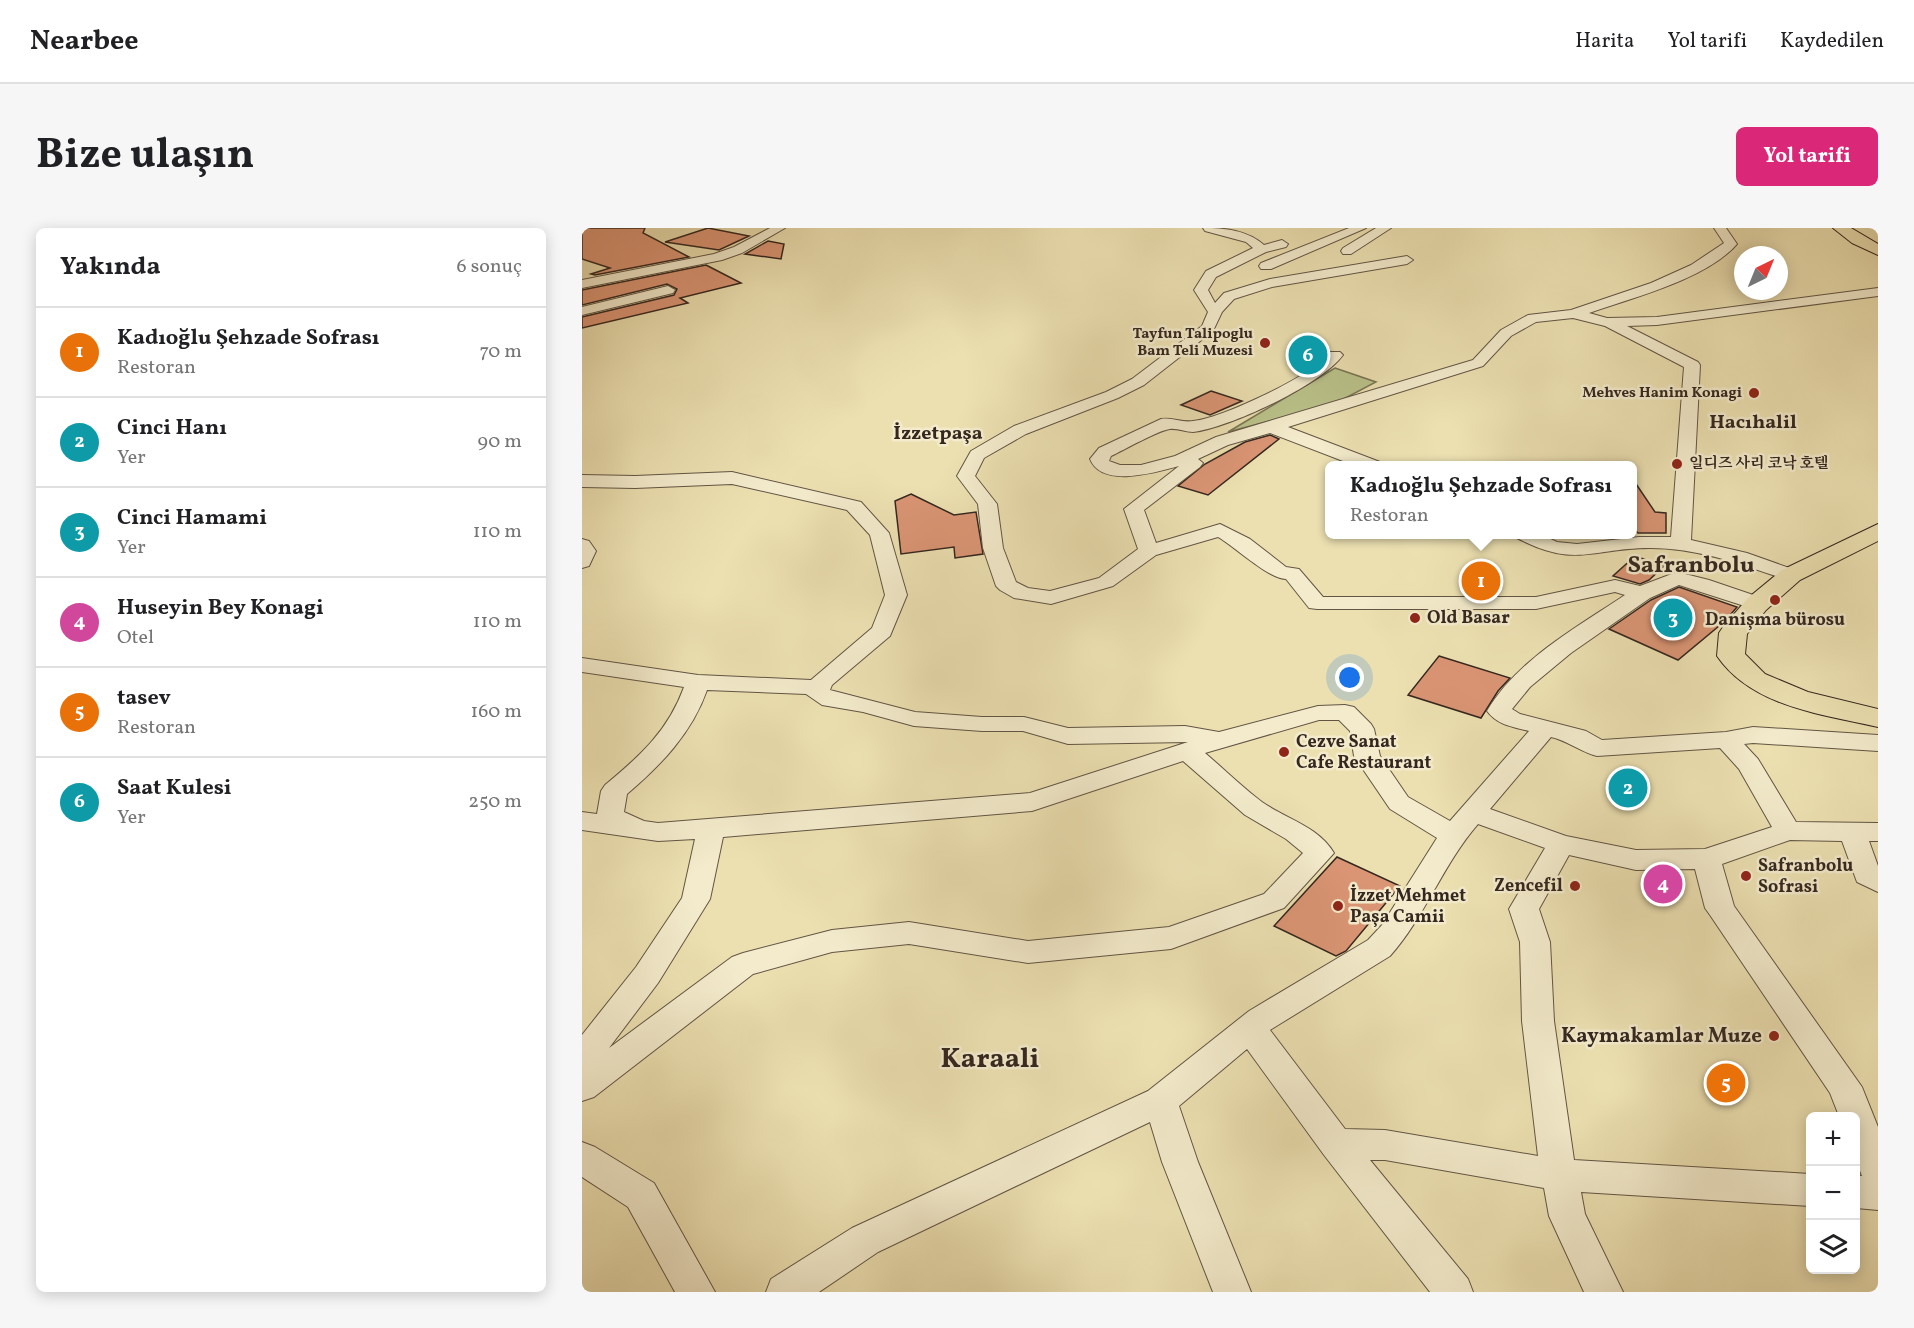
<!DOCTYPE html>
<html lang="tr">
<head>
<meta charset="utf-8">
<style>
  body { margin:0; font-family:Vollkorn,"Noto Serif KR",serif; background:#f6f6f6; color:#202124 }
  .controls { position:absolute; right:18px; bottom:18px; display:grid; overflow:hidden; border-radius:9px; box-shadow:0 3px 15px #0003 }
  .controls button { width:54px; height:54px; display:grid; place-items:center; padding:0; border:0; border-bottom:2px solid #e0e0e0; background:#fff; color:#202124; font:30px sans-serif }
  .compass { position:absolute; left:1152px; top:18px; width:54px; height:54px; border-radius:50%; background:#fff; box-shadow:0 3px 15px #0003; rotate:43deg }
  .you { position:absolute; left:768px; top:450px; width:21px; height:21px; margin:-15px; border:4px solid #fff; border-radius:50%; background:#1a73e8; box-shadow:0 0 0 9px #1a73e833 }
  .badge { display:grid; place-items:center; width:39px; height:39px; border-radius:50%; background:#db2777; color:#fff; font-size:20px; font-weight:700 }
  .pin { position:absolute; translate:-50% -50%; border:3px solid #fff; box-shadow:0 2px 6px #0006 }
  .popup { position:absolute; left:743px; top:233px; width:312px; height:78px; box-sizing:border-box; display:grid; place-content:center; border-radius:9px; background:#fff; filter:drop-shadow(0 2px 4px #0005); font-size:20px; white-space:nowrap; color:#757577 }
  .popup b { font-size:22px; color:#202124 }
  .popup::after { content:''; position:absolute; left:50%; top:100%; margin-left:-12px; border:12px solid transparent; border-top-color:#fff }
  .list { margin:0; padding:0; list-style:none }
  h2 { display:flex; justify-content:space-between; align-items:center; height:78px; margin:0; padding:0 24px; font-size:26px }
  h2 small { font-size:20px; font-weight:400; color:#757577 }
  .list li { display:grid; grid-template-columns:39px 1fr auto; gap:18px; align-items:center; box-sizing:border-box; height:90px; padding:0 24px; border-top:2px solid #e0e0e0 }
  .list b { display:block; font-size:22px; white-space:nowrap }
  .list p { margin:0; font-size:20px; white-space:nowrap; color:#757577 }
  .list em { font-size:20px; font-style:normal; color:#757577 }
  .icon { flex:none; width:33px; height:33px; fill:none; stroke:currentColor; stroke-width:2; stroke-linecap:round; stroke-linejoin:round }
  .map { position:relative; flex:none; width:1296px; height:1064px; overflow:hidden; border-radius:9px }
  header { display:flex; align-items:center; gap:36px; box-sizing:border-box; height:84px; padding:0 30px; background:#fff; border-bottom:2px solid #e0e0e0 }
  header strong { font-size:28px }
  nav { display:flex; gap:33px; margin-inline-start:auto; font-size:21px }
  .intro { display:flex; align-items:center; justify-content:space-between; box-sizing:border-box; height:144px; padding:0 36px }
  h1 { margin:0; font-size:42px }
  .button { padding:15px 27px; border-radius:9px; background:#db2777; color:#fff; font-size:21px; font-weight:700 }
  main { display:flex; gap:36px; padding:0 36px }
  aside { flex:1; background:#fff; border-radius:9px; box-shadow:0 3px 15px #0003 }
  .map>svg:first-child { display:block }
</style>
</head>
<body>
<header>
<strong>Nearbee</strong>
<nav><a>Harita</a><a>Yol tarifi</a><a>Kaydedilen</a></nav>
</header>
<div class="intro"><h1>Bize ulaşın</h1><a class="button">Yol tarifi</a></div>
<main>
<aside>
<h2>Yakında<small>6 sonuç</small></h2>
<ul class="list">
<li><span class="badge" style="background:#e8710a">1</span><div><b>Kadıoğlu Şehzade Sofrası</b><p>Restoran</p></div><em>70 m</em></li>
<li><span class="badge" style="background:#0f9aa8">2</span><div><b>Cinci Hanı</b><p>Yer</p></div><em>90 m</em></li>
<li><span class="badge" style="background:#0f9aa8">3</span><div><b>Cinci Hamami</b><p>Yer</p></div><em>110 m</em></li>
<li><span class="badge" style="background:#d1479c">4</span><div><b>Huseyin Bey Konagi</b><p>Otel</p></div><em>110 m</em></li>
<li><span class="badge" style="background:#e8710a">5</span><div><b>tasev</b><p>Restoran</p></div><em>160 m</em></li>
<li><span class="badge" style="background:#0f9aa8">6</span><div><b>Saat Kulesi</b><p>Yer</p></div><em>250 m</em></li>
</ul>
</aside>
<div class="map">
<svg width="1296" height="1064" viewBox="0 0 1296 1064">
  <rect width="100%" height="100%" fill="#ece0b1"/>
  <filter id="stains"><feTurbulence type="fractalNoise" baseFrequency=".00333" numOctaves="4"/><feColorMatrix values="0 0 0 0 .2 0 0 0 0 .09 0 0 0 0 .02 0 0 0 .5 -.17"/></filter>
  <radialGradient id="worn" r=".72"><stop offset=".6" stop-color="#630" stop-opacity="0"/><stop offset="1" stop-color="#630" stop-opacity=".3"/></radialGradient>
  <!-- green -->
  <path fill="#bac28a" stroke="#777454" stroke-width="1.5" d="M753,140L794,154L754,175L646,204Z"/>
  <!-- building -->
  <g fill="#da9574" stroke="#34271f" stroke-width="1.5">
    <path d="M0,0H63L61,5L107,29L13,47L9,46L28,40L0,31Z"/>
    <path d="M126,0L167,8L137,22L83,14Z"/>
    <path d="M186,13L202,16L199,31L163,26Z"/>
    <path d="M124,37L159,55L98,70L106,75L0,100V89L92,67L95,61L85,56L0,77V62Z"/>
    <path d="M629,163L660,173L628,187L599,177Z"/>
    <path d="M688,207L697,211L626,267L596,258L623,236L663,214Z"/>
    <path d="M1050,250L1073,284L1084,285V305H1056L1050,299Z"/>
    <path d="M329,266L372,287L394,284L401,326L373,330L372,319L319,326L313,273Z"/>
    <path d="M1053,328L1082,338L1067,352L1058,356L1031,348Z"/>
    <path d="M1097,359L1155,379L1143,393L1096,432L1027,401L1069,372Z"/>
    <path d="M857,428L928,450L916,463L899,490L826,467Z"/>
    <path d="M755,629L818,658L764,723L754,728L692,698Z"/>
  </g>
  <g fill="none" stroke-linecap="round" stroke-linejoin="round">
    <defs>
      <g id="minor">
        <path d="M188,0H203L160,25L140,32L0,60V52L132,26L152,19Z"/>
        <path d="M621,0C643,0 665,2 682,17L700,12L706,16L704,19L684,24L634,49L626,62L633,75L642,65L688,51L825,28L831,32L825,36L690,59L652,71L640,84L631,103L562,157L536,170L444,206L402,230L393,248L415,276L421,320L434,354L446,360L468,363L517,350L556,321L542,281L597,238C574,244 520,261 508,231L517,220L579,191C590,189 600,195 611,193C637,191 709,156 730,140C737,135 742,129 748,124H758L761,127C739,157 647,200 611,204C603,204 595,200 588,201C577,202 542,222 529,228L527,233L538,237H559L593,228L634,209L891,132L919,102L946,87L989,82L1069,55L1109,37L1142,15L1132,0H1144L1155,16C1125,51 1050,70 1007,85L1025,90L1075,89L1296,60V68L1075,97L1045,98L1116,134L1118,137L1109,312L1165,325L1216,343L1219,347L1216,351L1209,353L1202,351C1159,336 1115,320 1068,320C1010,320 994,341 935,310L932,306H958L975,314L995,316L1057,309H1089L1102,139L1023,98L991,90L954,94L929,108L901,138L706,199L798,234L801,238H774L688,205L646,217L616,231L621,235L618,239L562,282L574,315L638,296L668,311L704,339L717,341L741,369H954L1033,352L1058,358L1095,344L1127,352L1183,371L1186,376L1183,381L1175,382L1097,357L1068,370L989,425L948,459L930,481L938,486L1004,503L1020,512L1144,504L1171,499L1296,507V523L1171,515L1162,516L1176,531L1214,594L1296,595V613H1287L1296,638V664L1275,654L1260,613L1208,612L1140,636L1152,678L1280,859L1296,899V982L1274,980V948H1280L1274,932V888H1257L1248,865L1128,687L1123,680L1113,641L1054,642L987,627L957,681L968,714L972,793L992,932L1228,946V978L999,964L1003,986L1041,1064H1002L967,988L962,960L803,932H788L886,1051L891,1064H848L742,927L665,821L597,878L616,934L669,1064H631L580,934L568,894L296,1024L237,1064H184L189,1051L270,1000L566,863L667,783L786,712L800,697L855,610L808,581L772,528L768,503L757,492H737L623,525C642,541 660,559 680,574C704,591 736,598 752,625L702,680L589,721L446,735L327,716L250,724L171,746L12,869L0,873V807L54,739L100,670L113,611L76,613L0,602V584L15,586L19,563L23,557C58,528 86,503 102,459L0,444V430L116,447L229,452L290,400L303,367L288,307L265,282L150,256L53,260L0,259V247L53,248L150,244L279,274L307,305L325,367L308,408L250,457L248,462L333,484L400,489H442L486,500L603,498L637,504L736,478L763,477L772,479L789,496L792,501L798,528L826,569L868,593L947,503C931,499 915,497 905,483C936,431 994,400 1043,367L1033,364L954,381H735L727,380L704,351C687,351 653,319 636,309L574,327L531,358L469,376L432,370L418,362L414,358L401,320L396,276L375,248L389,223L432,198L524,164L550,151L620,98L626,84L612,62L624,43L671,20L664,14L623,3ZM125,462L224,466L240,477L281,484L332,498L400,503H441L486,516L606,514L448,565L76,595L62,593L42,584L45,566C79,537 110,505 125,462ZM969,509C986,513 999,524 1015,528L1138,520L1157,541L1190,599L1123,621L1054,622L984,608L908,581ZM601,533L663,587L704,611L721,625L682,666L587,699L446,713L327,694L250,702L161,725L150,729L27,820L76,755L128,671L141,609L450,583ZM896,596L963,620L927,681L938,714L940,793L956,928L803,902L763,901L688,802L808,728C843,689 861,636 896,596Z"/>
        <path d="M767,0H784L689,41H679L677,38L679,35Z"/>
        <path d="M794,0H809L769,26H761L759,23L761,20Z"/>
        <path d="M86,58L93,62L91,65L0,87V79Z"/>
        <path d="M0,311L7,313L14,323L7,338L0,340Z"/>
        <path d="M0,914L13,919L72,955L133,1064H93L46,979L0,949Z"/>
      </g>
      <g id="major">
        <path d="M1251,0H1269L1296,16V27L1270,15Z"/>
        <path d="M1296,296V313L1218,352L1184,382L1165,406L1163,426L1183,446L1226,464L1296,481V499C1240,486 1170,479 1135,428L1137,405L1141,399L1166,370L1200,342Z"/>
      </g>
    </defs>
    <!-- minor casing -->
    <use href="#minor" stroke="#625544" stroke-width="2"/>
    <!-- major casing -->
    <use href="#major" stroke="#34271f" stroke-width="2"/>
    <!-- minor -->
    <use href="#minor" fill="#f3ebcc" fill-rule="evenodd"/>
    <!-- major -->
    <use href="#major" fill="#ece0b1" fill-rule="evenodd"/>
  </g>
  <!-- markers -->
  <g fill="#8f2418" stroke="#f3ebcc" stroke-width="2">
    <circle cx="683" cy="115" r="6"/>
    <circle cx="1172" cy="165" r="6"/>
    <circle cx="1095" cy="236" r="6"/>
    <circle cx="1193" cy="372" r="6"/>
    <circle cx="833" cy="390" r="6"/>
    <circle cx="702" cy="524" r="6"/>
    <circle cx="1164" cy="648" r="6"/>
    <circle cx="993" cy="658" r="6"/>
    <circle cx="756" cy="678" r="6"/>
    <circle cx="1192" cy="808" r="6"/>
  </g>
  <g text-anchor="middle" dominant-baseline="central" stroke-width="5" stroke-linejoin="round" paint-order="stroke">
    <!-- far-poi labels -->
    <g font-size="15" font-weight="bold" fill="#34271f" stroke="#f3ebcc" text-anchor="end">
      <text x="671" y="106">Tayfun Talipoglu<tspan x="671" dy="17">Bam Teli Muzesi</tspan></text>
      <text x="1160" y="165">Mehves Hanim Konagi</text>
      <text x="1107" y="236" text-anchor="start">일디즈 사리 코낙 호텔</text>
    </g>
    <!-- poi labels -->
    <g font-size="18" font-weight="bold" fill="#34271f" stroke="#f3ebcc" text-anchor="start">
      <text x="845" y="390">Old Basar</text>
      <text x="1193" y="392" text-anchor="middle">Danişma bürosu</text>
      <text x="714" y="514">Cezve Sanat<tspan x="714" dy="21">Cafe Restaurant</tspan></text>
      <text x="1176" y="638">Safranbolu<tspan x="1176" dy="21">Sofrasi</tspan></text>
      <text x="981" y="658" text-anchor="end">Zencefil</text>
      <text x="768" y="668">İzzet Mehmet<tspan x="768" dy="21">Paşa Camii</tspan></text>
    </g>
    <!-- far-district labels -->
    <g font-size="20" font-weight="bold" fill="#34271f" stroke="#f3ebcc">
      <text x="1171" y="195">Hacıhalil</text>
      <text x="356" y="206">İzzetpaşa</text>
    </g>
    <!-- near-poi labels -->
    <g font-size="21" font-weight="bold" fill="#34271f" stroke="#f3ebcc" text-anchor="end">
      <text x="1180" y="808">Kaymakamlar Muze</text>
    </g>
    <!-- district labels -->
    <g font-size="24" font-weight="bold" fill="#34271f" stroke="#f3ebcc">
      <text x="1109" y="338">Safranbolu</text>
    </g>
    <!-- near-district labels -->
    <g font-size="28" font-weight="bold" fill="#34271f" stroke="#f3ebcc">
      <text x="408" y="831">Karaali</text>
    </g>
  </g>
  <rect width="100%" height="100%" filter="url(#stains)"/>
  <rect width="100%" height="100%" fill="url(#worn)"/>
</svg>
<div class="controls">
<button>+</button>
<button>−</button>
<button><svg class="icon" aria-label="layers" viewBox="0 0 24 24"><path d="M12 4l9 5-9 5-9-5zM3 14l9 5 9-5"/></svg></button>
</div>
<svg class="compass" viewBox="-18 -18 36 36"><path d="M0-13l5 13h-10z" fill="#e53935"/><path d="M0 13l5-13h-10z" fill="#757577"/></svg>
<div class="you"></div>
<div class="pin badge" style="left:899px;top:353px;background:#e8710a">1</div>
<div class="popup"><b>Kadıoğlu Şehzade Sofrası</b>Restoran</div>
<div class="pin badge" style="left:1046px;top:560px;background:#0f9aa8">2</div>
<div class="pin badge" style="left:1091px;top:390px;background:#0f9aa8">3</div>
<div class="pin badge" style="left:1081px;top:656px;background:#d1479c">4</div>
<div class="pin badge" style="left:1144px;top:855px;background:#e8710a">5</div>
<div class="pin badge" style="left:726px;top:127px;background:#0f9aa8">6</div>
</div>
</main>
</body>
</html>
